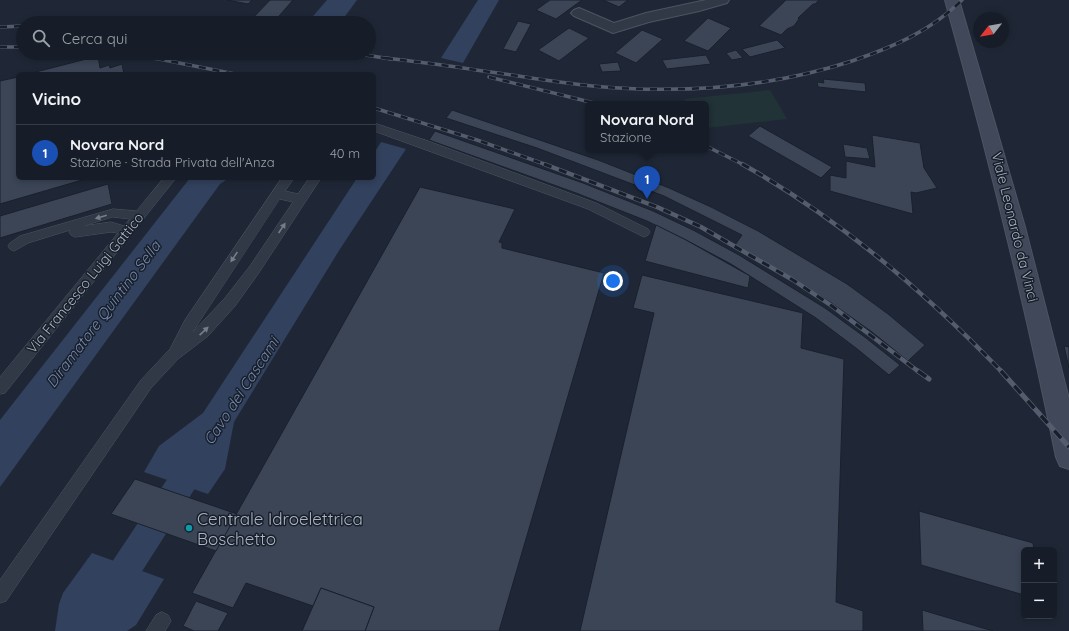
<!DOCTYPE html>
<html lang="it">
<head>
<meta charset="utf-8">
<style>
  body { margin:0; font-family:Quicksand,sans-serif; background:#202630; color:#f1f3f6 }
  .controls { position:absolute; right:12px; bottom:12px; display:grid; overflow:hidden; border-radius:6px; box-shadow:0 2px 6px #0003 }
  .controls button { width:36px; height:36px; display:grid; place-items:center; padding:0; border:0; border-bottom:1px solid #363b45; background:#171d28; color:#f1f3f6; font:20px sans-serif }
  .compass { position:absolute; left:973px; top:12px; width:36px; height:36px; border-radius:50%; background:#171d28; box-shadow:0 2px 6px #0003; rotate:239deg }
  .you { position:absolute; left:613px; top:281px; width:14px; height:14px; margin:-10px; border:3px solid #fff; border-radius:50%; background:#1a73e8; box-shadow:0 0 0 6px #1a73e833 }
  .badge { display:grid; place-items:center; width:26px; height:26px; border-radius:50%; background:#d93025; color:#fff; font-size:13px; font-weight:700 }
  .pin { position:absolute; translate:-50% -33px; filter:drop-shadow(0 1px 2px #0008) }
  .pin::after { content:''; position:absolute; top:21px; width:14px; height:12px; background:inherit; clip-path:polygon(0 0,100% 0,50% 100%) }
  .popup { position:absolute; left:585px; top:101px; width:124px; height:52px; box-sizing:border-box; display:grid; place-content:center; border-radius:6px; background:#171d28; filter:drop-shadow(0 1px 3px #0005); font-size:13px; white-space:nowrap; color:#9ea2a8 }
  .popup b { font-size:15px; color:#f1f3f6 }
  .popup::after { content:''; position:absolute; left:50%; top:100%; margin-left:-8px; border:8px solid transparent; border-top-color:#171d28 }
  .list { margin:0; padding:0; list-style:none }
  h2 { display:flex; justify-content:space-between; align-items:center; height:52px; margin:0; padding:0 16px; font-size:17px }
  h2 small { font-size:13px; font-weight:400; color:#9ea2a8 }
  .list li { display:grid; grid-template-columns:26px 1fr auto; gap:12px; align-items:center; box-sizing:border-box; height:56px; padding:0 16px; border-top:1px solid #363b45 }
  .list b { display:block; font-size:15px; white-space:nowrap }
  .list p { margin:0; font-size:13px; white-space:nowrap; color:#9ea2a8 }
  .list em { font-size:13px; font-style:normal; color:#9ea2a8 }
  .icon { flex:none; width:22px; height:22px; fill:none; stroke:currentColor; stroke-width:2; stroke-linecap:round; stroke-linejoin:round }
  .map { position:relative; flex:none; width:1069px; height:631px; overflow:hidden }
  .search { position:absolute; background:#171d28; box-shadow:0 2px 6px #0003; left:16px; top:16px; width:360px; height:44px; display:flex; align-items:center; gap:10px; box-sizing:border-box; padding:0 14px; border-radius:22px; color:#9ea2a8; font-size:15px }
  .panel { position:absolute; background:#171d28; box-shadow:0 2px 6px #0003; left:16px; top:72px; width:360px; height:108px; border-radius:6px }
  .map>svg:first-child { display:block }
</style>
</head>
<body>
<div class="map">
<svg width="1069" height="631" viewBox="0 0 1069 631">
  <rect width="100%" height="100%" fill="#1f2736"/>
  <!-- green -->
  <path fill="#213337" d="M770,90L787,119L706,128V104H686L684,99Z"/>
  <!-- water -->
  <g fill="#32415d">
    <path d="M327,0H357L340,23H307Z"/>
    <path d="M478,0H499L463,63L441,58Z"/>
    <path d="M381,142L406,149L340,249L234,422L225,469L208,494L144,472L159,446L203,413L357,178H374V153Z"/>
    <path d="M190,178H229L220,184L0,487V420Z"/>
    <path d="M92,553L164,579L136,625L127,631H55L59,604L63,593Z"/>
  </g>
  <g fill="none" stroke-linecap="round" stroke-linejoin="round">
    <!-- canal -->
    <path fill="#32415d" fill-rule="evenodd" d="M198,445L208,448L212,458L208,468L132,587L100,631H64L69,620L110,565L188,448Z"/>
  </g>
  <!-- building -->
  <g fill="#3b4556" stroke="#1a212d">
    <path d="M227,0H252L248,4Z"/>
    <path d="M270,0H293L273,23L251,20Z"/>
    <path d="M550,0H582L556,19L536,10Z"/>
    <path d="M603,0H628L619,7Z"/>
    <path d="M786,0H819L815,4H813L798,18L799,19L794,26L787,29L781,35L759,26Z"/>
    <path d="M708,18L731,28L708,51L684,41Z"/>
    <path d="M518,21L531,24L516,52L503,49Z"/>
    <path d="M569,28L589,38L559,61L538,50Z"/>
    <path d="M642,30L663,39L636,63L615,53Z"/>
    <path d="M777,40L785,48L750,57L742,49Z"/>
    <path d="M736,50L743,58L732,60L726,53Z"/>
    <path d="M706,55L711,64L667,69L662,60Z"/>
    <path d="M98,56L100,68L109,65L110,68L122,64L124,74H28Z"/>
    <path d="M618,62L621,71L602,72L599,64Z"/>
    <path d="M18,77V178H89L0,204V81Z"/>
    <path d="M823,79L865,83L866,92L818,87L817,82L824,83Z"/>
    <path d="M452,110L598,160L669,188L711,207L758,231L847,284L888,314L925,345L908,361L872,332L830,302L735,245L742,235L664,196L537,148L446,118Z"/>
    <path d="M760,126L832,167L821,178L748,136Z"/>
    <path d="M435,131L583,183L653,211L693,230L739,255L825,308L866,338L900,365L889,375L856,348L816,318L731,264L686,240L647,221L576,193L429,140Z"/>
    <path d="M872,135L920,143L924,168L937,188L916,193L911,192L913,214L830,191V175L846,178V161L875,167Z"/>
    <path d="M843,144L867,148L870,159L845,157Z"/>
    <path d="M108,184L112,204L0,238V216Z"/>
    <path d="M420,187L515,209L499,242L502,243V248L604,273L499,631H365L374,607L321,588L313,606L246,583L233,608L192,593Z"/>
    <path d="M656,225L686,240L750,276L748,288L645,261Z"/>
    <path d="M642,275L803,313L801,348L844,359L836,602L863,611V631H580L654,313L633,308Z"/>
    <path d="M1064,346L1069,347V368Z"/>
    <path d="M135,479L237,514L216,551L111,514Z"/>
    <path d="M919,511L1033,543L1034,550H1024V595L921,565Z"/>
    <path d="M321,588L374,607L365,631H302Z"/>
    <path d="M196,601L228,613L218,631H194L183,626Z"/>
    <path d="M922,610L993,631H923Z"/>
  </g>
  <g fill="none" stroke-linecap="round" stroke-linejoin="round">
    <defs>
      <g id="lane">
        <path d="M374,123L428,141L596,203L648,229L650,232L648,235L644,237L588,209L374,131Z"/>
        <path d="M164,178H176L5,393L0,394V377L118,233L111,232L75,237L71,235L69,232L70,230L28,243L14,251L10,249L8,246L10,243L20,236L113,209L136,211ZM113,217L130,219L124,226L111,222L83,226Z"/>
        <path d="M282,178H294L285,191L298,194L309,178H321L258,274L235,306L208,336L178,359L151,388L6,601L0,603V580L141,380L170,349L185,320ZM280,199L293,202L250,266L225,298L192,333Z"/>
        <path d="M162,612L168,615L171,621L165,631H146L156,615Z"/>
      </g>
      <path id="street" d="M706,0H729L727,3L699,11L649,22L613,33L574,16L571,13L574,10L579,8L614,23L646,13Z"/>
      <path id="secondary" d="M945,0H959L1025,227L1069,399V469L1060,466L1056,457C1025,303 987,151 945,0Z"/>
    </defs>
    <!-- lane casing -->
    <use href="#lane" stroke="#4d5461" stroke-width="1"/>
    <!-- street casing -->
    <use href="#street" stroke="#4d5461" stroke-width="2"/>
    <!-- secondary casing -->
    <use href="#secondary" stroke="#4d5461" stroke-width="2"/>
    <!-- lane -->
    <use href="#lane" fill="#323946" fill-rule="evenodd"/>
    <!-- street -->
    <use href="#street" fill="#323946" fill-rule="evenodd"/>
    <!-- secondary -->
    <use href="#secondary" fill="#404859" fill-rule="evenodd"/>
    <defs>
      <g id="rail-far2">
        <path d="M0,27L23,26"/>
        <path d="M0,47H23"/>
        <path d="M116,53L159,59L235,74"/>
        <path d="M353,53L391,59"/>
        <path d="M386,58C416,62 446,65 476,70C515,75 553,82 592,86C679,94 769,88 852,61C893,47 931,31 962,0"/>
        <path d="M489,77L598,104"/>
        <path d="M374,108L477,140L547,165"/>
        <path d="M706,146L744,165"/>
      </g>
      <g id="rail-far1">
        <path d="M544,164L657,207L701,227L793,280L832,306L919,372"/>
        <path d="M742,164C839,218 925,292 1002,372"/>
      </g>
      <g id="rail">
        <path d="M918,371L929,379"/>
        <path d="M1001,371L1069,447"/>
      </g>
    </defs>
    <!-- rail-far2 casing -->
    <use href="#rail-far2" stroke="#545d6e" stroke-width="3.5"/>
    <!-- rail-far1 casing -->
    <use href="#rail-far1" stroke="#545d6e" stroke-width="4.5"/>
    <!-- rail casing -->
    <use href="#rail" stroke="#545d6e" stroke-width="5"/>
    <!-- rail-far2 -->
    <use href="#rail-far2" stroke="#181f2b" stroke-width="2.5" stroke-dasharray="7" stroke-linecap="butt"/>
    <!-- rail-far1 -->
    <use href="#rail-far1" stroke="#181f2b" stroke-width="3" stroke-dasharray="8" stroke-linecap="butt"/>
    <!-- rail -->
    <use href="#rail" stroke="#181f2b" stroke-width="3.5" stroke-dasharray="10" stroke-linecap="butt"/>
  </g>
  <!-- one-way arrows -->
  <defs><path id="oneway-solid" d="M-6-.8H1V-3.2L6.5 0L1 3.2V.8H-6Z"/></defs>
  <g fill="#757d8b">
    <use href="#oneway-solid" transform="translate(101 217) rotate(164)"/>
    <use href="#oneway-solid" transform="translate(282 228) rotate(-56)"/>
    <use href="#oneway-solid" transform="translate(234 257) rotate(124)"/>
    <use href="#oneway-solid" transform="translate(204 331) rotate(-43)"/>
  </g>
  <!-- markers -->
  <circle fill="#0f9aa8" stroke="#181f2b" stroke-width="1.5" cx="189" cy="528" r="4"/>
  <g text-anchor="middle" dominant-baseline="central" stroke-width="3" stroke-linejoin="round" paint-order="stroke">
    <!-- street labels -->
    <g font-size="14" fill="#acb4c3" stroke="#181f2b">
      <text transform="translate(1015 227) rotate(76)">Viale Leonardo da Vinci</text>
      <text transform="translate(85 283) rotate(-51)">Via Francesco Luigi Gattico</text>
    </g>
    <!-- water labels -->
    <g font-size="15" font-style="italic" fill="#7488ac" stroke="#181f2b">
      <text transform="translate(103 314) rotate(-53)">Diramatore Quintino Sella</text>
      <text transform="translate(241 391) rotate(-57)">Cavo dei Cascami</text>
    </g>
    <!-- near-poi labels -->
    <g font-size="17" fill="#acb4c3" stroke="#181f2b" text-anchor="start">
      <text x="197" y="518">Centrale Idroelettrica<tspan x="197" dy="20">Boschetto</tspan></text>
    </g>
  </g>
</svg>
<div class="controls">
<button>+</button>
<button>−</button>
</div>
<svg class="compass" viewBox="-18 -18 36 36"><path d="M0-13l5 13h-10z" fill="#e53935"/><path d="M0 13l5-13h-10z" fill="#9ea2a8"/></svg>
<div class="you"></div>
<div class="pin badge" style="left:647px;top:199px;background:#1a4fb4">1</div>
<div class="popup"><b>Novara Nord</b>Stazione</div>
<div class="search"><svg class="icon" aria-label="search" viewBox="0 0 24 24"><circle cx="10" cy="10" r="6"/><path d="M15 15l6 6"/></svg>Cerca qui</div>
<section class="panel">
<h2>Vicino<small></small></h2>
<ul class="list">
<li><span class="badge" style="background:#1a4fb4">1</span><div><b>Novara Nord</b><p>Stazione · Strada Privata dell'Anza</p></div><em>40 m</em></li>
</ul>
</section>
</div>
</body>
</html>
